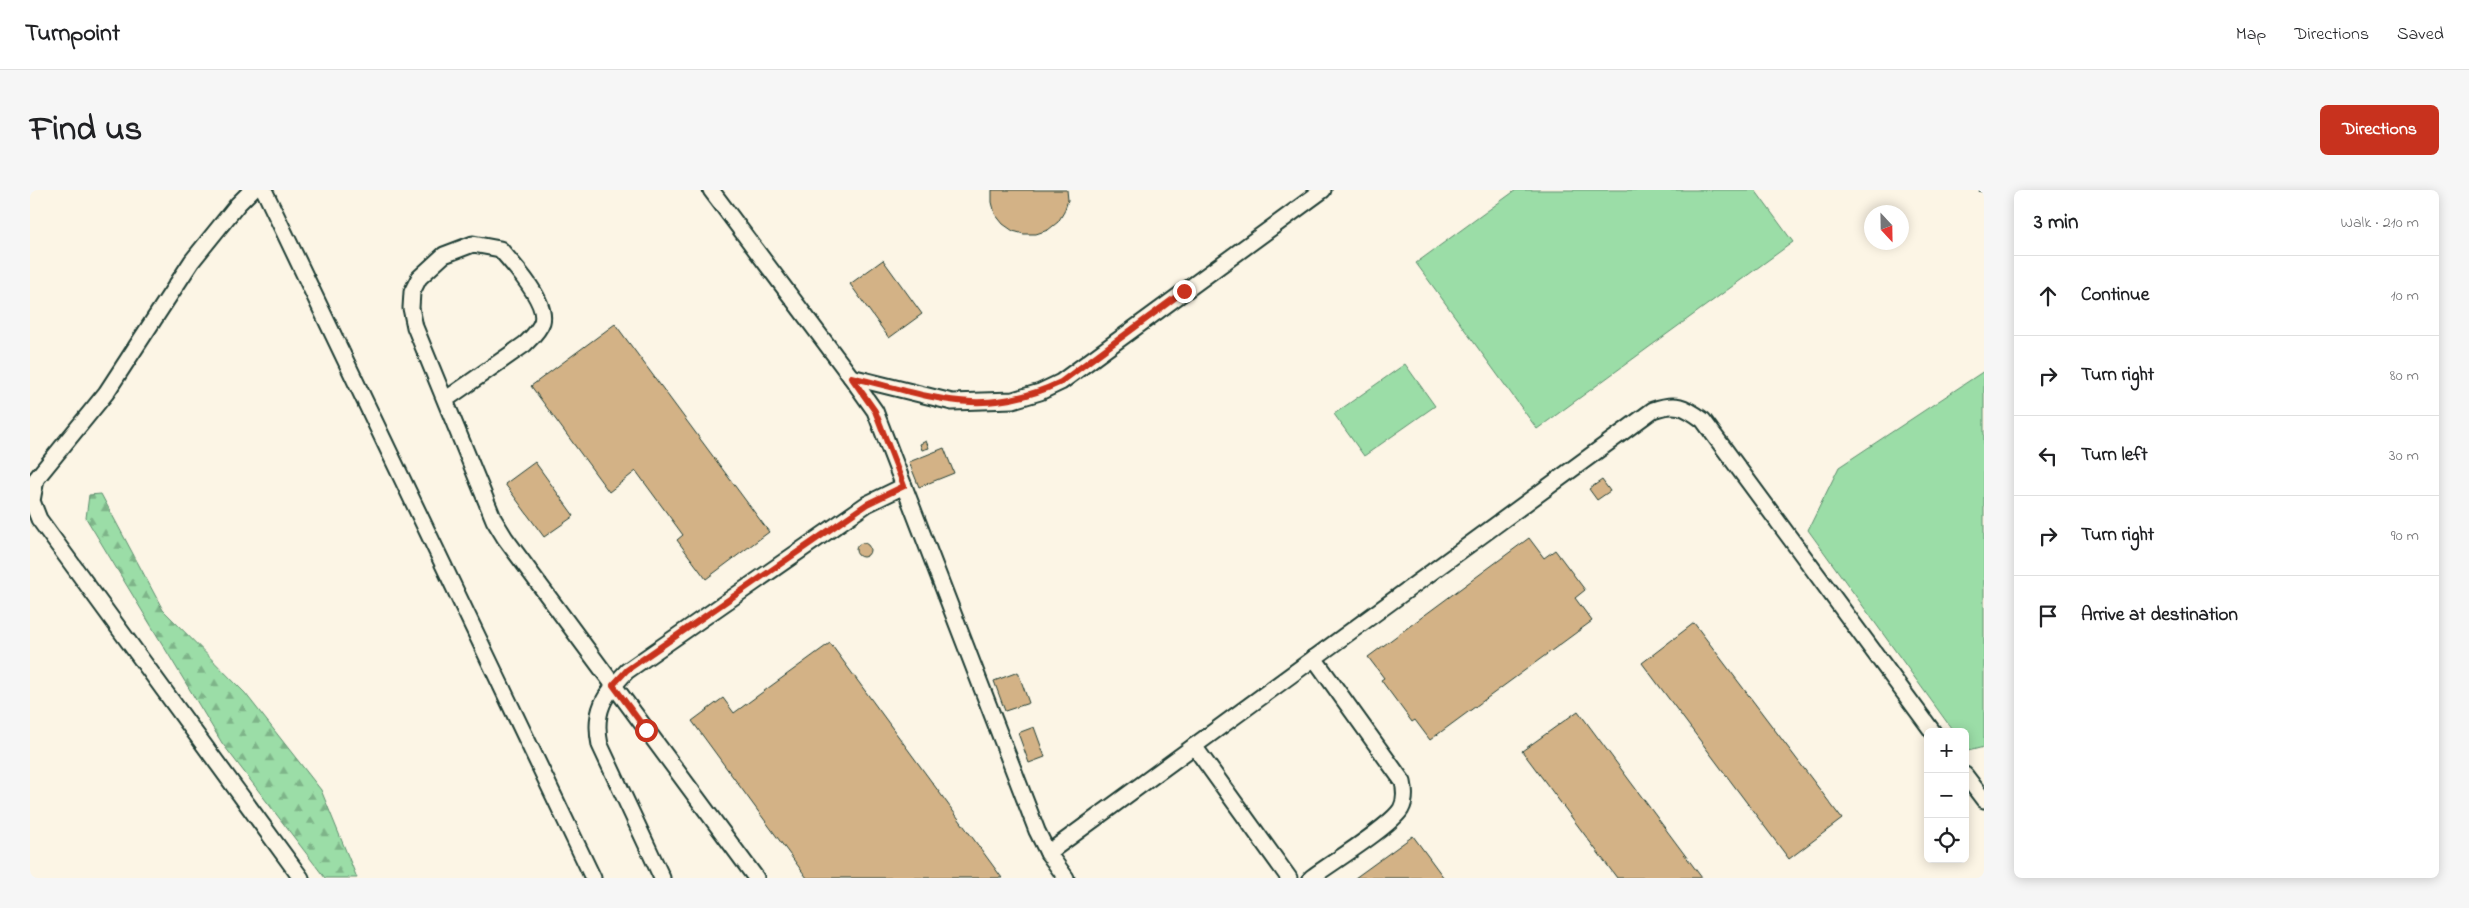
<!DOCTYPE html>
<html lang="en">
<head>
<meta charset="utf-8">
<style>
  body { margin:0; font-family:"Indie Flower",sans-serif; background:#f6f6f6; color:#202124 }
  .controls { position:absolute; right:15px; bottom:15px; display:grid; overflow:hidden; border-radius:8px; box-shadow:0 2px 12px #0003 }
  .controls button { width:45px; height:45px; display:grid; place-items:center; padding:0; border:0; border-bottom:1px solid #e0e0e0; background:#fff; color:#202124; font:25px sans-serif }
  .compass { position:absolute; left:1834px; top:15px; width:45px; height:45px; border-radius:50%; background:#fff; box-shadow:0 2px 12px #0003; rotate:158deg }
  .stop { position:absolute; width:15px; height:15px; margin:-11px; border:4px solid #c8321e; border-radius:50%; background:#fff }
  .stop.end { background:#c8321e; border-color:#fff; box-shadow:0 1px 5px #0008 }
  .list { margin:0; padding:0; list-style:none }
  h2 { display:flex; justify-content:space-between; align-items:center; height:65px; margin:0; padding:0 20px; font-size:21px }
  h2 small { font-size:16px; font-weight:400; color:#757577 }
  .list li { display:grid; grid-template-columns:32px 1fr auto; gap:15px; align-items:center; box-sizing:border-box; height:80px; padding:0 20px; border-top:1px solid #e0e0e0 }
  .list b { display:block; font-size:19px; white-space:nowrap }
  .list em { font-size:16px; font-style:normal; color:#757577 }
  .icon { flex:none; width:28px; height:28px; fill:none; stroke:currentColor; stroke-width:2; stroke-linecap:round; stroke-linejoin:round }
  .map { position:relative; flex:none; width:1954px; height:688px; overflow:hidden; border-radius:8px }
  header { display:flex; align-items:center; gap:30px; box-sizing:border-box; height:70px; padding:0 25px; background:#fff; border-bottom:1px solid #e0e0e0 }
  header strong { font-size:24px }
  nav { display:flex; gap:28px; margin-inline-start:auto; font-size:18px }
  .intro { display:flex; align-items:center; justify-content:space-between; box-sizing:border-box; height:120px; padding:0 30px }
  h1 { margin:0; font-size:35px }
  .button { padding:12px 22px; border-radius:8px; background:#c8321e; color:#fff; font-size:18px; font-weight:700 }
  main { display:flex; gap:30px; padding:0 30px }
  aside { flex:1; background:#fff; border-radius:8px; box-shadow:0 2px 12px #0003 }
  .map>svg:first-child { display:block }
</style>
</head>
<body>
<header>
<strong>Turnpoint</strong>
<nav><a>Map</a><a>Directions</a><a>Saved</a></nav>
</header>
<div class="intro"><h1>Find us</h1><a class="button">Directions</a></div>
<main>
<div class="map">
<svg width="1954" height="688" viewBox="0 0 1954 688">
  <defs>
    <pattern id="forest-firs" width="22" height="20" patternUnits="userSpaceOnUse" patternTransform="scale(1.25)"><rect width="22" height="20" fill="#9bdda7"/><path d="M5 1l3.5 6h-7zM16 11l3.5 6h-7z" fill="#7eb489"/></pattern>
  </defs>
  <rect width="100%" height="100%" fill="#fcf5e5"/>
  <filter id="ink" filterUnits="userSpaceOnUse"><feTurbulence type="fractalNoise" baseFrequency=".02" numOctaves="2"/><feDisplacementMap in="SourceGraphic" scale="10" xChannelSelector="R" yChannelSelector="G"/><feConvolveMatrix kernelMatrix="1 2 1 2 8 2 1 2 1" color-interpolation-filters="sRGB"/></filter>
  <g filter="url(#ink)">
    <!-- forest -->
    <path fill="url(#forest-firs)" stroke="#5d8d6e" d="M71,304L133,420L215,503L291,600L327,688H295L192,553L56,328L59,305Z"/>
    <!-- pitch -->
    <g fill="#9bdda7" stroke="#5d8d6e">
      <path d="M1486,0H1725L1763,52L1507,239L1386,73Z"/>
      <path d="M1375,174L1405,216L1334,266L1304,224Z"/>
      <path d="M1954,181V557L1938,561L1935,557V542H1924L1778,340L1809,277Z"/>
    </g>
    <!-- building -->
    <g fill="#d3b286" stroke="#1f3d34">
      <path d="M962,0H1037L1038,10L1034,22L1028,32L1018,40L1006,44H994L983,41L973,34L965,24L962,12Z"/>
      <path d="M853,70L892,124L859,148L820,94Z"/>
      <path d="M585,134L739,342L676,389L647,350L653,345L606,281L579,302L501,196Z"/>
      <path d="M896,251L899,258L892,260L890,254Z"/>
      <path d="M914,258L924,283L889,297L879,272Z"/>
      <path d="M505,272L544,326L514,347L475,294Z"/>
      <path d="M1572,290L1580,301L1567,310L1559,299Z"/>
      <path d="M1499,348L1514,368L1525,360L1555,400L1545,408L1562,431L1400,550L1385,530L1382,532L1351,490L1354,488L1338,467Z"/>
      <circle cx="833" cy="360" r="7"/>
      <path d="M1664,433L1812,629L1759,669L1612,473Z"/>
      <path d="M800,453L972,688H777L662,531L693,508L704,523Z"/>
      <path d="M988,482L999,513L975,521L964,491Z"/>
      <path d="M1548,521L1672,688H1587L1492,561Z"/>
      <path d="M1004,537L1015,567L999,573L988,543Z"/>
      <path d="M1383,646L1414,688H1325Z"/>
    </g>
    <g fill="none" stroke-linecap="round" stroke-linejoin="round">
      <defs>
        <g id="service">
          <path d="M222,0L208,14L162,71L76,203L6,289L2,311L9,329L271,688"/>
          <path d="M234,0L563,688"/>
          <path d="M681,0L821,187L922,212L983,210L1010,202L1031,192L1293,0"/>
          <path d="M821,187L845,221L1007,641L1018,663L1036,688"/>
          <path d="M415,210L495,154C501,148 509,141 512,132C518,112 483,74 470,59L443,54L414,65L389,88L382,102L381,118L385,137L464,330L475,348L726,688"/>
          <path d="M1164,556L1259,688"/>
          <path d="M1935,585L1954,610"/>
          <path d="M1018,663L1623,220C1646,212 1654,216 1673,230L1903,542"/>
          <path d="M632,688L570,555C563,521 574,505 597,481L837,314L874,296"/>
          <path d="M1281,688C1301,673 1360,637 1371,619C1376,610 1375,601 1373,592L1284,468"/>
        </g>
      </defs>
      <!-- service casing -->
      <use href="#service" stroke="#1f3d34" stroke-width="19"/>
      <!-- path -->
      <path stroke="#1f3d34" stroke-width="3" stroke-dasharray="5 4" stroke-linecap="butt" d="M1949,0L1953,1"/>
      <!-- service -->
      <use href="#service" stroke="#fcf5e5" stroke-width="15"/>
    </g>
  </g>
  <g fill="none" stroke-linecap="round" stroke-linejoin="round" filter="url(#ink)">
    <!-- route -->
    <path stroke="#c8321e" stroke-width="6" d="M616,540L583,495L597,480L837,314L874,296L845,221L821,187C901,206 952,230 1031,192L1154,101"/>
  </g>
</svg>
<div class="controls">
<button>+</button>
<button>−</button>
<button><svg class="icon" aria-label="locate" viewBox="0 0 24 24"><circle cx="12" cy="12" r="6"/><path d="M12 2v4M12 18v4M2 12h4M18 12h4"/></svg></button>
</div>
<svg class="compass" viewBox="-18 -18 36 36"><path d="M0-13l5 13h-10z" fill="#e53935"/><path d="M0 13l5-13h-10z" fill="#757577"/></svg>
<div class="stop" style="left:616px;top:540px"></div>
<div class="stop end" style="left:1154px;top:101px"></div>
</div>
<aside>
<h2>3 min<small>Walk · 210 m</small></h2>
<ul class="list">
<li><svg class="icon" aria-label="ahead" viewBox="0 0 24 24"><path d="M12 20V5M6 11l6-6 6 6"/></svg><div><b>Continue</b></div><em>10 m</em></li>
<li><svg class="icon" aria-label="right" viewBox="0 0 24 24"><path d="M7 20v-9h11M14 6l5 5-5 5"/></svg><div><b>Turn right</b></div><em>80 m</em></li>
<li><svg class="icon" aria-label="left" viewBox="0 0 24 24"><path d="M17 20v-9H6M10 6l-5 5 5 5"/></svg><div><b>Turn left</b></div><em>30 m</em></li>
<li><svg class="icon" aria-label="right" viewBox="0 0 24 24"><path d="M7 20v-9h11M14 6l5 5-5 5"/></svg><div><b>Turn right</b></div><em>90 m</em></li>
<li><svg class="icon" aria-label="arrive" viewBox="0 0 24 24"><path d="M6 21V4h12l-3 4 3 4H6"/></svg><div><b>Arrive at destination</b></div></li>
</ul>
</aside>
</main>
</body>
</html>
